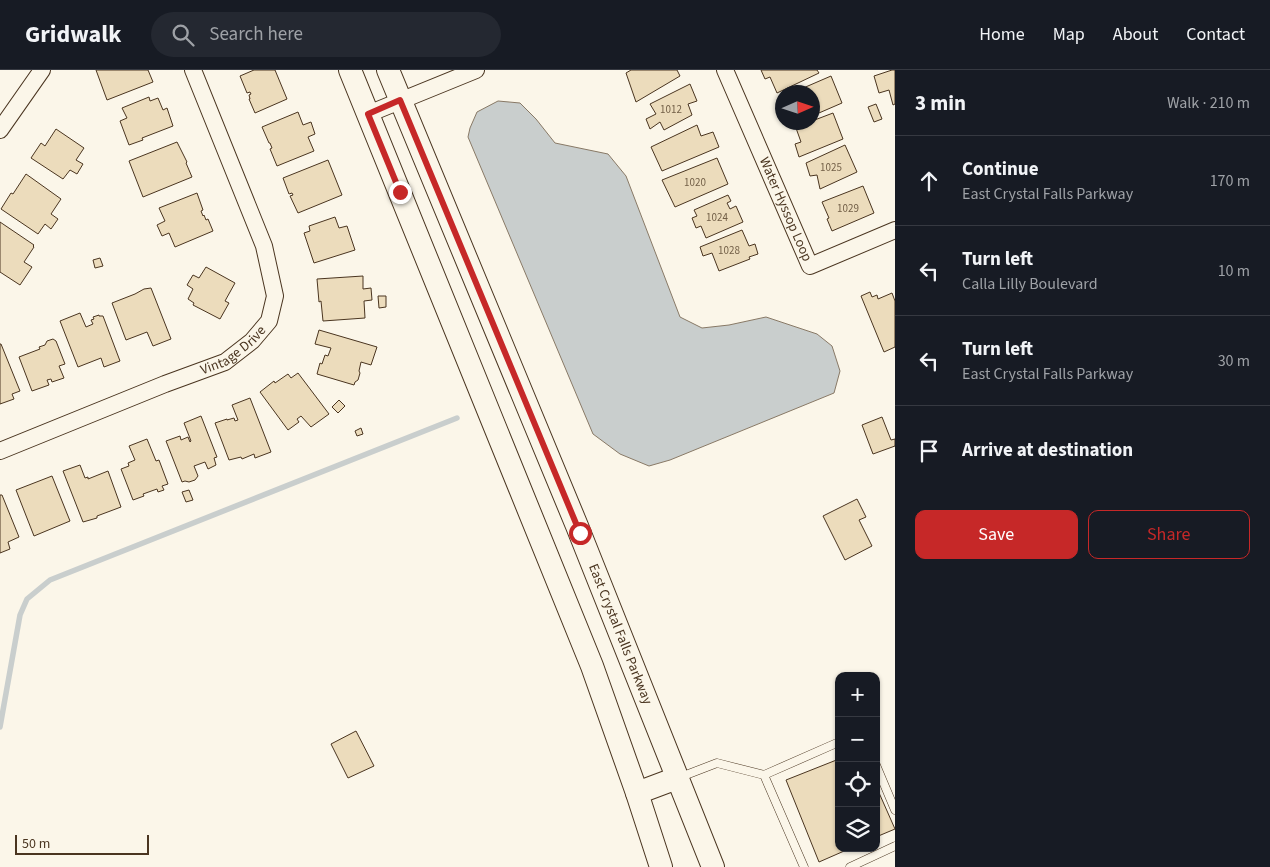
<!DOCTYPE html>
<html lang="en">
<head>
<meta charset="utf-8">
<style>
  body { margin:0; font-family:"Source Sans 3",sans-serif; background:#242831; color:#f1f3f6 }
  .controls { position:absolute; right:15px; bottom:15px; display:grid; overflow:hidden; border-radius:10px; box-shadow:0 1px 4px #0004 }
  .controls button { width:45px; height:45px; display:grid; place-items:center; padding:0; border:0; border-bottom:1px solid #363941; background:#171b24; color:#f1f3f6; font:25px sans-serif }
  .compass { position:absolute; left:775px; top:15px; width:45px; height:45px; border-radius:50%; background:#171b24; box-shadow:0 1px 4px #0004; rotate:87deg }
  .scale { position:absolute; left:15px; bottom:12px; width:134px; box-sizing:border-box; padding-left:5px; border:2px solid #4a3520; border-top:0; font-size:14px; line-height:18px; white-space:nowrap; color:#4a3520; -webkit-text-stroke:4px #fbf6e9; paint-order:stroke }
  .stop { position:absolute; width:15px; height:15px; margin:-11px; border:4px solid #c62828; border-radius:50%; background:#fff }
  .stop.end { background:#c62828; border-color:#fff; box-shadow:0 1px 5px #0008 }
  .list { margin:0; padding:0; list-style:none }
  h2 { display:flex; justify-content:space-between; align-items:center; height:65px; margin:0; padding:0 20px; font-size:21px }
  h2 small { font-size:16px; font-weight:400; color:#9ea1a6 }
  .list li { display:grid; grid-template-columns:32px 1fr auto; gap:15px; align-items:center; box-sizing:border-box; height:90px; padding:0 20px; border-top:1px solid #363941 }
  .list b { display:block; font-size:19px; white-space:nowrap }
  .list p { margin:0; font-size:16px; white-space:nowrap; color:#9ea1a6 }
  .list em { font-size:16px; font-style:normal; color:#9ea1a6 }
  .actions { display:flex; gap:10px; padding:15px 20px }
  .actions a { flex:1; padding:11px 0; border:1px solid #c62828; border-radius:10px; text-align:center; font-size:18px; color:#c62828 }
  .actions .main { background:#c62828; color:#fff }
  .icon { flex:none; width:28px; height:28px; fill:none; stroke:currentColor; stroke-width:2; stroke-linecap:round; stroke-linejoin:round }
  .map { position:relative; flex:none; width:895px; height:797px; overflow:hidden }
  header { display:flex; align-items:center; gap:30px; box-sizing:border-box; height:70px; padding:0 25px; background:#171b24; border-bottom:1px solid #363941 }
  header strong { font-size:24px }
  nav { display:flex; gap:28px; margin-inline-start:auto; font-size:18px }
  .search { width:350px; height:45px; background:#242831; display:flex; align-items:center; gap:12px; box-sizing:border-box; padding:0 18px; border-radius:28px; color:#9ea1a6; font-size:19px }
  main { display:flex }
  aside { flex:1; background:#171b24 }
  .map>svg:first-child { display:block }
</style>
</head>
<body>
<header>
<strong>Gridwalk</strong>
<div class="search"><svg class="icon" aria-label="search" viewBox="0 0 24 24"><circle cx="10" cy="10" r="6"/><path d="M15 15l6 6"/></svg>Search here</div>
<nav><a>Home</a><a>Map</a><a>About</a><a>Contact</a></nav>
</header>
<main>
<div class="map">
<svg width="895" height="797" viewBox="0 0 895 797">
  <rect width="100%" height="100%" fill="#fbf6e9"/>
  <!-- water -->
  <path fill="#c9cecd" stroke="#887966" d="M498,31L520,33L536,49L555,73L608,84L626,106L680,247L702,258L729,255L766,247L817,264L832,276L840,301L834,323L670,390L649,396L620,384L593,364L468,67L470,58L477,42Z"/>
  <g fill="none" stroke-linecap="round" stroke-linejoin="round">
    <!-- stream -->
    <path stroke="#c9cecd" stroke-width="5.5" d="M0,657L20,545L27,529L50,510L457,348"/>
  </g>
  <!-- building -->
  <g fill="#ecdcbc" stroke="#4a3520">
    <path d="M96,0H148L153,12L107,30Z"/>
    <path d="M254,0H275L287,29L255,43L249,29H250L249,25L251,24L250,22L247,23L240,6Z"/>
    <path d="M631,0H677L680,6L636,32L626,3Z"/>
    <path d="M761,0H817L819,3L777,23L770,7L765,9Z"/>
    <path d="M892,0H895V34L893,35L889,20L879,23L874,6Z"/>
    <path d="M831,6L842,33L812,46V22H794Z"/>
    <path d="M690,14L697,31L688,34L692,45L664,60L660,52L650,59L646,49L656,44L650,34Z"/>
    <path d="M149,27L150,31L158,28L163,40L167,38L173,56L142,68L143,70L129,75L120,51L127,48L122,38Z"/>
    <path d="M876,34L882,49L874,52L868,37Z"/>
    <path d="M298,42L303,55L311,52L315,64L308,67L314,81L277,96L270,79L272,78L270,73H269L262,57Z"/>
    <path d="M833,43L843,69L799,87L795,74L801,72L796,58L812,52V51Z"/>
    <path d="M697,55L701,66L713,62L719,77L662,101L651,77Z"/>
    <path d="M56,59L84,78L76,90L83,94L77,104L70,100L63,109L31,88L41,73L45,76Z"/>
    <path d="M177,72L187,92L186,93L192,107L143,127L129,91Z"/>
    <path d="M845,75L857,102L820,119L817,105L810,106L806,93Z"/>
    <path d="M717,88L728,114L675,137L662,110Z"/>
    <path d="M328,90L342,125L298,143L290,126L293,125L292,123L289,124L283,108Z"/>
    <path d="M26,104L61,129L51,144L58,149L51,159L45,154L38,164L1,139L11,123L13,124Z"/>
    <path d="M863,116L874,143L832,161L827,149L829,148L822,132Z"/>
    <path d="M197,123L203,140L201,141L203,146L204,145L206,150L208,149L213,161L175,177L169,163L162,166L157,155L165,151L159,138Z"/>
    <path d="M728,125L731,131L727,133L730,139L736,136L743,152L706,168L701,156L696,158L692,148L697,146L694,140Z"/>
    <path d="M335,147L339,158L347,156L355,180L314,193L304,163L310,161L309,156Z"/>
    <path d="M0,152L34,175L33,176L34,177L24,192L32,197L20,215L0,202Z"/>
    <path d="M742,160L749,176L755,174L758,184L749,187L750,189L719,201L712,183L703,186L700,177Z"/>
    <path d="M100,188L103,196L95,198L93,190Z"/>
    <path d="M206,197L235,213L225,231L229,233L220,249L193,235L194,233L188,229L193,219L187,215L193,205L199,208Z"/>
    <path d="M363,206V219L371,218L372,230L364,231L365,248L323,251L321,231L319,232L317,209Z"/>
    <path d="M151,218L171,269L153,276L147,262L126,270L112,233L135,224L144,219Z"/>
    <path d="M870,222L872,227L877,225L878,229L892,223L895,231V277L884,282L861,226Z"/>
    <path d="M378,226H386V237L379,238Z"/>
    <path d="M80,243L86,257L93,254L91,250L94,249L93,247L99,245V246H103L120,291L104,297L101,288L78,297L60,251Z"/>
    <path d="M319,260L377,277L371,295L361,292L359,301L360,303L358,310L355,312L354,315L317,304L320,293L322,294L325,285L328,286L331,278L315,274Z"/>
    <path d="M53,269L56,271L65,294L59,296L64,308L52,312L51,309L47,310L49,315L32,321L19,287L40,279L39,277L45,275L47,271Z"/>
    <path d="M0,274H1L20,321L12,324L14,329L0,334Z"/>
    <path d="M298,303L329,344L311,357L301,346L297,349L299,352L288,360L260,322L274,311L275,313L288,304L291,308Z"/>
    <path d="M250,328L271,382L255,388L254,384L242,389L241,387L229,390L215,353L227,349V350L234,348L235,351L238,350L232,335Z"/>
    <path d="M339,330L345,336L338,343L332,337Z"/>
    <path d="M201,346L217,387L214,388L216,395L208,399L205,392L194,396L198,406L195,410L189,412L185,411L182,412L166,371L180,366L181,370L188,367L190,372L191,371L184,353Z"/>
    <path d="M882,347L891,370L895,369V376L873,384L862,355Z"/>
    <path d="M361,358L363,364L357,366L355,361Z"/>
    <path d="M147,369L156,391L159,390L168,414L162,416L164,420L158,422L157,419L143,424L144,426L133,430L121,399L129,396L128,393L135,390L129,376Z"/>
    <path d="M80,395L85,408L88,407V409L108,401L121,437L97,446V448L83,452L63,401Z"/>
    <path d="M52,406L70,451L34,466L16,420Z"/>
    <path d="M189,420L193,430L186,432L182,422Z"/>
    <path d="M0,425H2L19,467L8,472L10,479L0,483Z"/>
    <path d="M857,429L866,447L859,450L872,476L845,490L823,446Z"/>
    <path d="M356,661L374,696L348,708L331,674Z"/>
    <path d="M839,689V778H851L819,792L786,710Z"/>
    <path d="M876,716L895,759L876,767Z"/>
  </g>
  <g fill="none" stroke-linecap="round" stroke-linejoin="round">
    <defs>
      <g id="lane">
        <path d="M876,695L895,740"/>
        <path d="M764,705L839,672"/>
        <path d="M678,708L717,693L764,705L804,797"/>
        <path d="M850,797L895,776"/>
      </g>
      <g id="street">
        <path id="s1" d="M725,0L810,196L895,160"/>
        <path d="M368,44L476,0"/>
        <path d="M0,60L42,0"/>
        <path id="s2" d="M0,381L165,314L225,292L252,271L269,251L275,226L264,176L193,0"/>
      </g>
      <g id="secondary">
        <path d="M350,0L592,596L637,723L661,797"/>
        <path id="s3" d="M388,0L577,456L713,797"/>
        <path d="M637,723L677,708"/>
      </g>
    </defs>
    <!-- lane casing -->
    <use href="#lane" stroke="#4a3520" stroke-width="9"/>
    <!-- street casing -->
    <use href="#street" stroke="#4a3520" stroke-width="18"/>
    <!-- secondary casing -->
    <use href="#secondary" stroke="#4a3520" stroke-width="24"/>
    <!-- lane -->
    <use href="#lane" stroke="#fbf6e9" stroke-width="8"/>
    <!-- street -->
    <use href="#street" stroke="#fbf6e9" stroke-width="16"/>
    <!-- secondary -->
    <use href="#secondary" stroke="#fbf6e9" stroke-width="22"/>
  </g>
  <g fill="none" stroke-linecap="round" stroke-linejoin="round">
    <!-- route -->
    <path stroke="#c62828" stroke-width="6" d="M400,122L368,44L400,30L580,463"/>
  </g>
  <g text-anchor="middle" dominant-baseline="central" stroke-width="4" stroke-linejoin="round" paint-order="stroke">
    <!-- number labels -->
    <g font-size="11" fill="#725f47">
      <text x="671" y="39">1012</text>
      <text x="831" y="97">1025</text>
      <text x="695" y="112">1020</text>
      <text x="848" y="138">1029</text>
      <text x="717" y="147">1024</text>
      <text x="729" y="180">1028</text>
    </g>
    <!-- street labels -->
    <g font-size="14" fill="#4a3520" stroke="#fbf6e9">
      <text stroke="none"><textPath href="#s1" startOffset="152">Water Hyssop Loop</textPath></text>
      <text stroke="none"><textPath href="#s2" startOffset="255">Vintage Drive</textPath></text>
      <text stroke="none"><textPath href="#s3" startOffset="610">East Crystal Falls Parkway</textPath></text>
    </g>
  </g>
</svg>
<div class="controls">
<button>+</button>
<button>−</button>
<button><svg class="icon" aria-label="locate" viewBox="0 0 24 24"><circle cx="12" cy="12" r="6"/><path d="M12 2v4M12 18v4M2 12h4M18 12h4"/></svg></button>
<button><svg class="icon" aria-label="layers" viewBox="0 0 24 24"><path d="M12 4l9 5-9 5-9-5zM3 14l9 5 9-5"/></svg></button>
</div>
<svg class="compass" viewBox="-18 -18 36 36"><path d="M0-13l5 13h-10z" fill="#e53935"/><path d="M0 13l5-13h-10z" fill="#9ea1a6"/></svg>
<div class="scale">50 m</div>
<div class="stop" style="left:580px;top:463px"></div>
<div class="stop end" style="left:400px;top:122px"></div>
</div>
<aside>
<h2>3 min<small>Walk · 210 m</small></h2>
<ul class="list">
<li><svg class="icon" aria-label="ahead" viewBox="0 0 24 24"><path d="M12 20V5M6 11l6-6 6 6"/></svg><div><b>Continue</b><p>East Crystal Falls Parkway</p></div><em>170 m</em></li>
<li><svg class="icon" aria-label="left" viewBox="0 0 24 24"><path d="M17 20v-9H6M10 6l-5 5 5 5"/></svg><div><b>Turn left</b><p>Calla Lilly Boulevard</p></div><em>10 m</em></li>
<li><svg class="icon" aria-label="left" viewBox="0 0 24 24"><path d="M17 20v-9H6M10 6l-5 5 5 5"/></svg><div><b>Turn left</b><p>East Crystal Falls Parkway</p></div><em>30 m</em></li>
<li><svg class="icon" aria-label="arrive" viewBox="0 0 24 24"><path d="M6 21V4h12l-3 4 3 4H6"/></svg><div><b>Arrive at destination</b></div></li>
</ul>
<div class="actions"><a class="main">Save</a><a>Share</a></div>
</aside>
</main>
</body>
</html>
